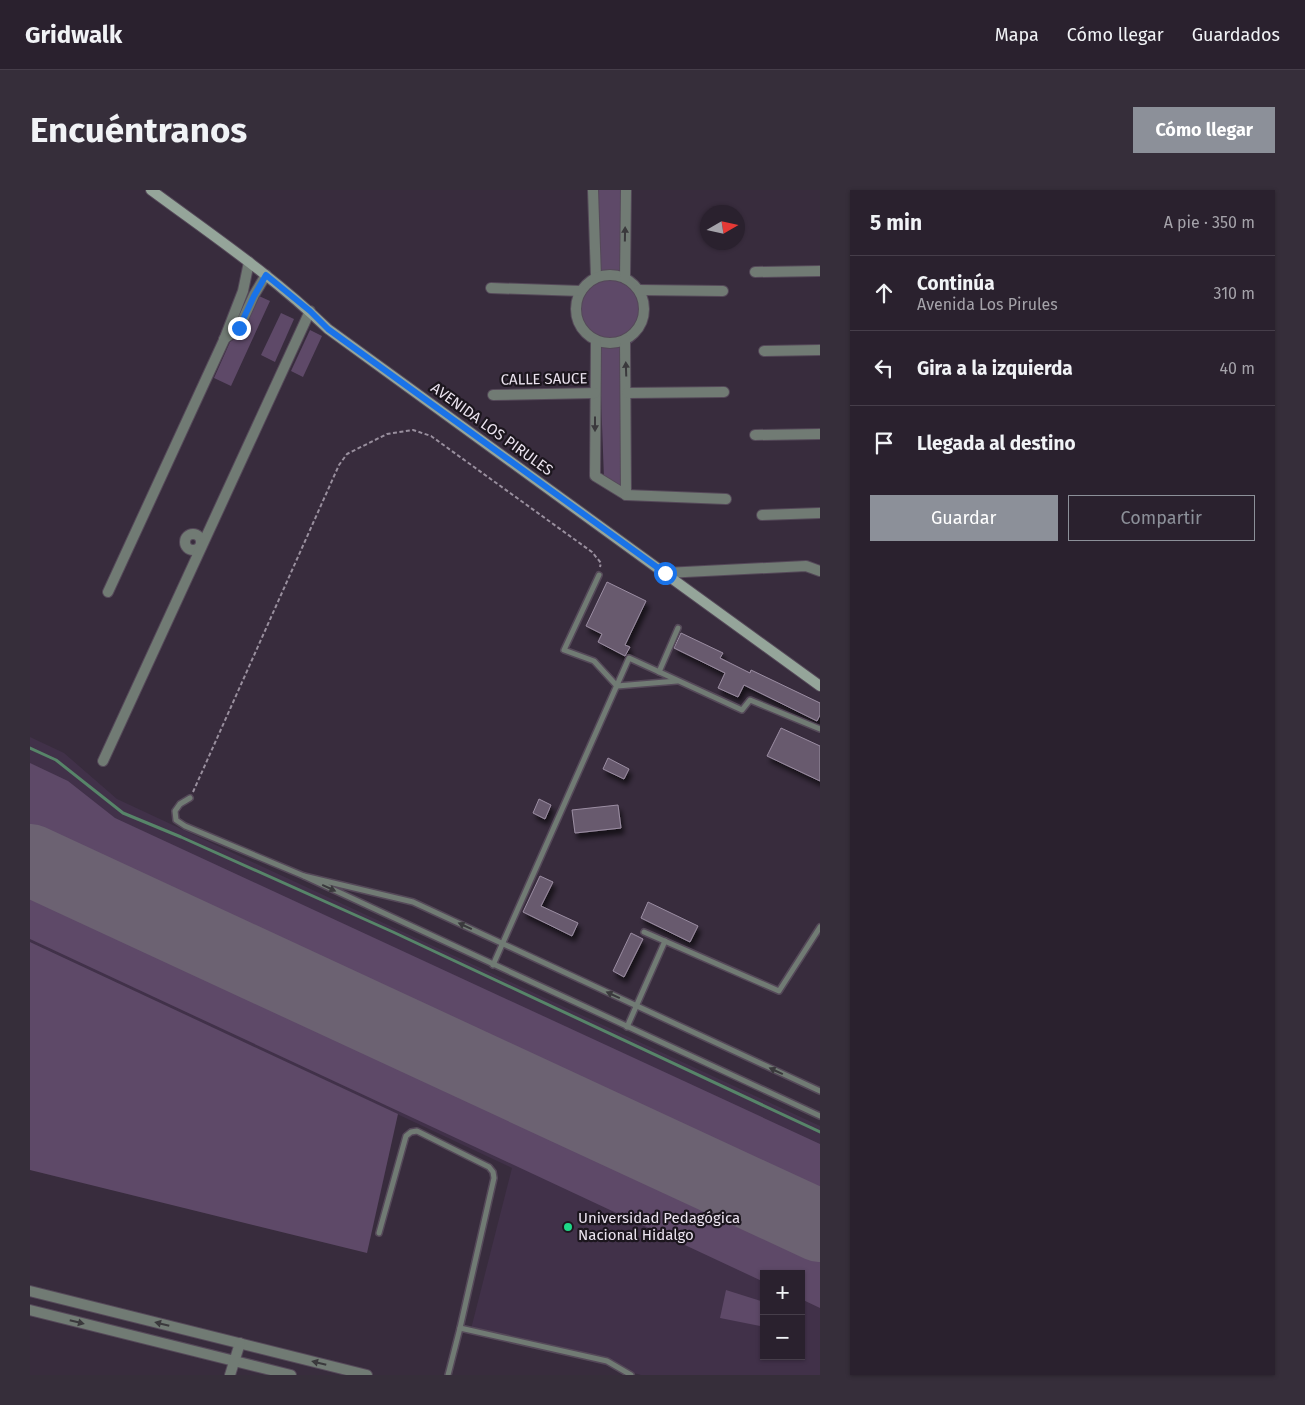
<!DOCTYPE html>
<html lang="es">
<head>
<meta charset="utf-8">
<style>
  body { margin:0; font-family:"Fira Sans",sans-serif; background:#362e3a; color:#f1f3f6 }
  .controls { position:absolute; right:15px; bottom:15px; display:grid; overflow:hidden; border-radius:0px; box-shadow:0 1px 4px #0004 }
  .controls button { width:45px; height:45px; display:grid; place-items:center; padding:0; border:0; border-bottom:1px solid #463e4a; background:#2a212e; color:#f1f3f6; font:25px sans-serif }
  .compass { position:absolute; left:670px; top:15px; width:45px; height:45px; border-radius:50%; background:#2a212e; box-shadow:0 1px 4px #0004; rotate:81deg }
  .stop { position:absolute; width:15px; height:15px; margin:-11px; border:4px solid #1a73e8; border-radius:50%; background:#fff }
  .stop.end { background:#1a73e8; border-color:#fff; box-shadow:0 1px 5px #0008 }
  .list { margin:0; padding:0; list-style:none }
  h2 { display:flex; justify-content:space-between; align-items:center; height:65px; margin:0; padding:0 20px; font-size:21px }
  h2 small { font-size:16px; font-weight:400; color:#a5a3aa }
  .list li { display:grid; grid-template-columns:32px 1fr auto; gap:15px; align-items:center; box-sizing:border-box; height:75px; padding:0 20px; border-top:1px solid #463e4a }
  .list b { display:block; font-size:19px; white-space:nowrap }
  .list p { margin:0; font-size:16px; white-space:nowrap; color:#a5a3aa }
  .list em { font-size:16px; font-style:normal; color:#a5a3aa }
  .actions { display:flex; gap:10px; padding:15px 20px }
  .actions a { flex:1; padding:11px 0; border:1px solid #8c9099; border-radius:0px; text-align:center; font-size:18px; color:#8c9099 }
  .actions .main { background:#8c9099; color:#fff }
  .icon { flex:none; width:28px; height:28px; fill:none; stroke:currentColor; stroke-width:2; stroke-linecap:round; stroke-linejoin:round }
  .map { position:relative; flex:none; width:790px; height:1185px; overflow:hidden; border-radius:0px }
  header { display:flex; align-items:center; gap:30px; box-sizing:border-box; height:70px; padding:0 25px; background:#2a212e; border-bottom:1px solid #463e4a }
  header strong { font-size:24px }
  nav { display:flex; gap:28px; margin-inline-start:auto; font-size:18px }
  .intro { display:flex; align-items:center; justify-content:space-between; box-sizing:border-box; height:120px; padding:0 30px }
  h1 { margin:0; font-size:35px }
  .button { padding:12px 22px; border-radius:0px; background:#8c9099; color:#fff; font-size:18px; font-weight:700 }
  main { display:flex; gap:30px; padding:0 30px }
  aside { flex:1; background:#2a212e; border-radius:0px; box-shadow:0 1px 4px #0004 }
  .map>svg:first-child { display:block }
</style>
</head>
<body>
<header>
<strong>Gridwalk</strong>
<nav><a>Mapa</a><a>Cómo llegar</a><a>Guardados</a></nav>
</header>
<div class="intro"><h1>Encuéntranos</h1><a class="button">Cómo llegar</a></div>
<main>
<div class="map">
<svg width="790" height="1185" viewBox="0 0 790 1185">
  <defs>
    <filter id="shadow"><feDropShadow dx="3" dy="5.5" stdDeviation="2.5" flood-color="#0009"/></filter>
  </defs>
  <rect width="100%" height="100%" fill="#382c3d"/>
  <!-- built -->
  <path fill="#413149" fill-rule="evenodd" d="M0,547L34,563L87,609L790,936V1185H611L441,1139L482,978L0,752ZM734,1084H771V1166H734Z"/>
  <!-- green -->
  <g fill="#5e4968">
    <path d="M564,0H596L597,91C602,95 609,100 612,105C625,125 614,144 598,156L594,302L574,289L571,207L568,157C564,154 558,151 555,147C539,126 548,105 567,91Z"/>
    <path d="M229,106L240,111L201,196L184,188L200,152L213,143Z"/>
    <path d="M251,123L264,129L245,172L231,165Z"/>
    <path d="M280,140L292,146L273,187L261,181Z"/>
    <path d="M0,573L38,591L85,628L790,954V1013L0,646Z"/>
    <path d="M0,694L790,1059V1118L771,1109V1084H734V1092L0,749Z"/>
    <path d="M0,752L368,924L337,1063L0,980Z"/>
    <path d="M696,1100L734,1112L730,1136L690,1128Z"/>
  </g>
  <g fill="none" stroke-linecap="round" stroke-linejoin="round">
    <!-- stream -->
    <path stroke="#578569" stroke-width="3" d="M0,558L26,570L93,623L151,647L363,742L790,942"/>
    <!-- runway -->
    <path stroke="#6c6272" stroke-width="72" d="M0,670L790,1036"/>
  </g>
  <!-- building -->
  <g fill="#675a6e" stroke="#9c8ea3" filter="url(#shadow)">
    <path d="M577,392L616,411L595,455L600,457L595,466L568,452L572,444L556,436Z"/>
    <path d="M651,443L693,463L690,468L720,483L721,480L790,513V525L787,531L714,495L708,507L688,498L695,483L644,458Z"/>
    <path d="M751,538L790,556V591L737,566Z"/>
    <path d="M578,568L599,579L594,589L573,579Z"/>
    <path d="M509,609L521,615L515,629L503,623Z"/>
    <path d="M588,615L591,638L545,643L542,620Z"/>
    <path d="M510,686L523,692L511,716L548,733L542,746L493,722Z"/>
    <path d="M618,712L668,736L660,752L611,728Z"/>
    <path d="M601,743L613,749L594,787L583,781Z"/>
  </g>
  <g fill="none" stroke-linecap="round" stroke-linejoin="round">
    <defs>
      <g id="lane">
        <path d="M569,385L534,460L564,471L587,496L647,491"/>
        <path d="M629,482L648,438"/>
        <path d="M160,608L150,614L145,621L146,630L155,636L274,686"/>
        <path d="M614,742L749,801L790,737"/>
        <path d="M463,775L599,468L712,520L720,510L790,539"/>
        <path d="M597,837L635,751"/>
        <path d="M790,901L383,712L274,686L790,926"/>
        <path d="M349,1043L376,946L381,942L387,941L459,977L463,982L464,988L430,1138"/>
        <path d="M418,1185L430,1138L577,1171L601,1185"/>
      </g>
      <g id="street">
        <path d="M563,0L566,87"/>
        <path d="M725,82L790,81"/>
        <circle cx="580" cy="119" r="34"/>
        <path d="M595,88L596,0"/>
        <path d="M461,98L551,101"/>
        <path d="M609,100L693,101"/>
        <path d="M194,149L209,138L224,105L236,85"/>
        <path d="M566,150L565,286L596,305L595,150"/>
        <path d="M734,161L790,160"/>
        <path d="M597,203L694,202"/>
        <path d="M463,205L565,203"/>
        <path d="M725,245L790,244"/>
        <path d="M596,305L696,309"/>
        <path d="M732,325L790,323"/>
        <circle cx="163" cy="352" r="8"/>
        <path d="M635,383L776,376L790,381"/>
        <path d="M78,402L194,150L213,101L219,72"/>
        <path d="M73,571L280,121"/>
        <path d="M0,1101L337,1185"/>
        <path d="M0,1120L261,1185"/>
        <path d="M200,1185L210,1153"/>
      </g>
      <path id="secondary" d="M121,0C182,45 244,87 298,139L790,496"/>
    </defs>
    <!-- lane casing -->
    <use href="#lane" stroke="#554959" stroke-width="8"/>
    <!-- street casing -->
    <use href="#street" stroke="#554959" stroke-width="12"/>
    <!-- secondary casing -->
    <use href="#secondary" stroke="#554959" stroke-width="12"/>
    <!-- path -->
    <path stroke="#998f9e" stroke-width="2" stroke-dasharray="4 2.5" stroke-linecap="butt" d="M163,602L309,275L317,264L357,244L383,240L401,246L562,362L571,373L570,377"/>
    <!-- lane -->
    <use href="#lane" stroke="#717b74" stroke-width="5"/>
    <!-- street -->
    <use href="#street" stroke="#717b74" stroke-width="10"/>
    <!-- secondary -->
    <use href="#secondary" stroke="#95a59a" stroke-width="10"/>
  </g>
  <!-- one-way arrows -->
  <defs><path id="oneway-solid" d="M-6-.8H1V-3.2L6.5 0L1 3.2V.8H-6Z" transform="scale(1.25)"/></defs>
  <g fill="#3a393c">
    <use href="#oneway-solid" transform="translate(595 44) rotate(-89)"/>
    <use href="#oneway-solid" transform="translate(596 179) rotate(-92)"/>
    <use href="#oneway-solid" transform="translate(565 234) rotate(90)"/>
    <use href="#oneway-solid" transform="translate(299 698) rotate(25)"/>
    <use href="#oneway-solid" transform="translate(435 736) rotate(-155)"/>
    <use href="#oneway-solid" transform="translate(583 805) rotate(-155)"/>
    <use href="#oneway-solid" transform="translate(746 881) rotate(-155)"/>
    <use href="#oneway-solid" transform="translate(47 1132) rotate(14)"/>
    <use href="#oneway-solid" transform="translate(132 1134) rotate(-166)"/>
    <use href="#oneway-solid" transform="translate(289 1173) rotate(-166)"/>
  </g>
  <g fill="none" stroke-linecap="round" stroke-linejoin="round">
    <!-- route -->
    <path stroke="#1a73e8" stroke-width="6" d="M209,138L224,106L236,85L280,121L298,139L635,383"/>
  </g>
  <!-- markers -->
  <circle fill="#1ed888" stroke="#1c161e" stroke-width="2" cx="538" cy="1037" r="5"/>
  <g text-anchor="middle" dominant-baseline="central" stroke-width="4.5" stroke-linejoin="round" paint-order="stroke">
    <!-- street labels -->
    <g font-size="15" fill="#ebe3ef" stroke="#1c161e">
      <text transform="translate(514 189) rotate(-1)">CALLE SAUCE</text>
      <text transform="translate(462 239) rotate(36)">AVENIDA LOS PIRULES</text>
    </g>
    <!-- poi labels -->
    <g font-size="15" fill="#ebe3ef" stroke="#1c161e" text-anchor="start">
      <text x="548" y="1028">Universidad Pedagógica<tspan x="548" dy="17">Nacional Hidalgo</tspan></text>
    </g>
  </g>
</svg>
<div class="controls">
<button>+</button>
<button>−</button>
</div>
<svg class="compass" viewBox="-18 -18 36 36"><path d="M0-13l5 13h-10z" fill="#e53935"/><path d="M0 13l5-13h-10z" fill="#a5a3aa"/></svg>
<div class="stop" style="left:635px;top:383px"></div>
<div class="stop end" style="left:209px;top:138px"></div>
</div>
<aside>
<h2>5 min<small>A pie · 350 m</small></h2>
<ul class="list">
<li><svg class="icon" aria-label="ahead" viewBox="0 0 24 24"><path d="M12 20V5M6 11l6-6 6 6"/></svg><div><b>Continúa</b><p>Avenida Los Pirules</p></div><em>310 m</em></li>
<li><svg class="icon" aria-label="left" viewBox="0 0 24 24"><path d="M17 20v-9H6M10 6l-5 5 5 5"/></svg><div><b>Gira a la izquierda</b></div><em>40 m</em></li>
<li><svg class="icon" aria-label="arrive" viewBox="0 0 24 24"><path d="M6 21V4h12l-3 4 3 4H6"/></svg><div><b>Llegada al destino</b></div></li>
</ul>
<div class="actions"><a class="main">Guardar</a><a>Compartir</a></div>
</aside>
</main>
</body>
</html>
